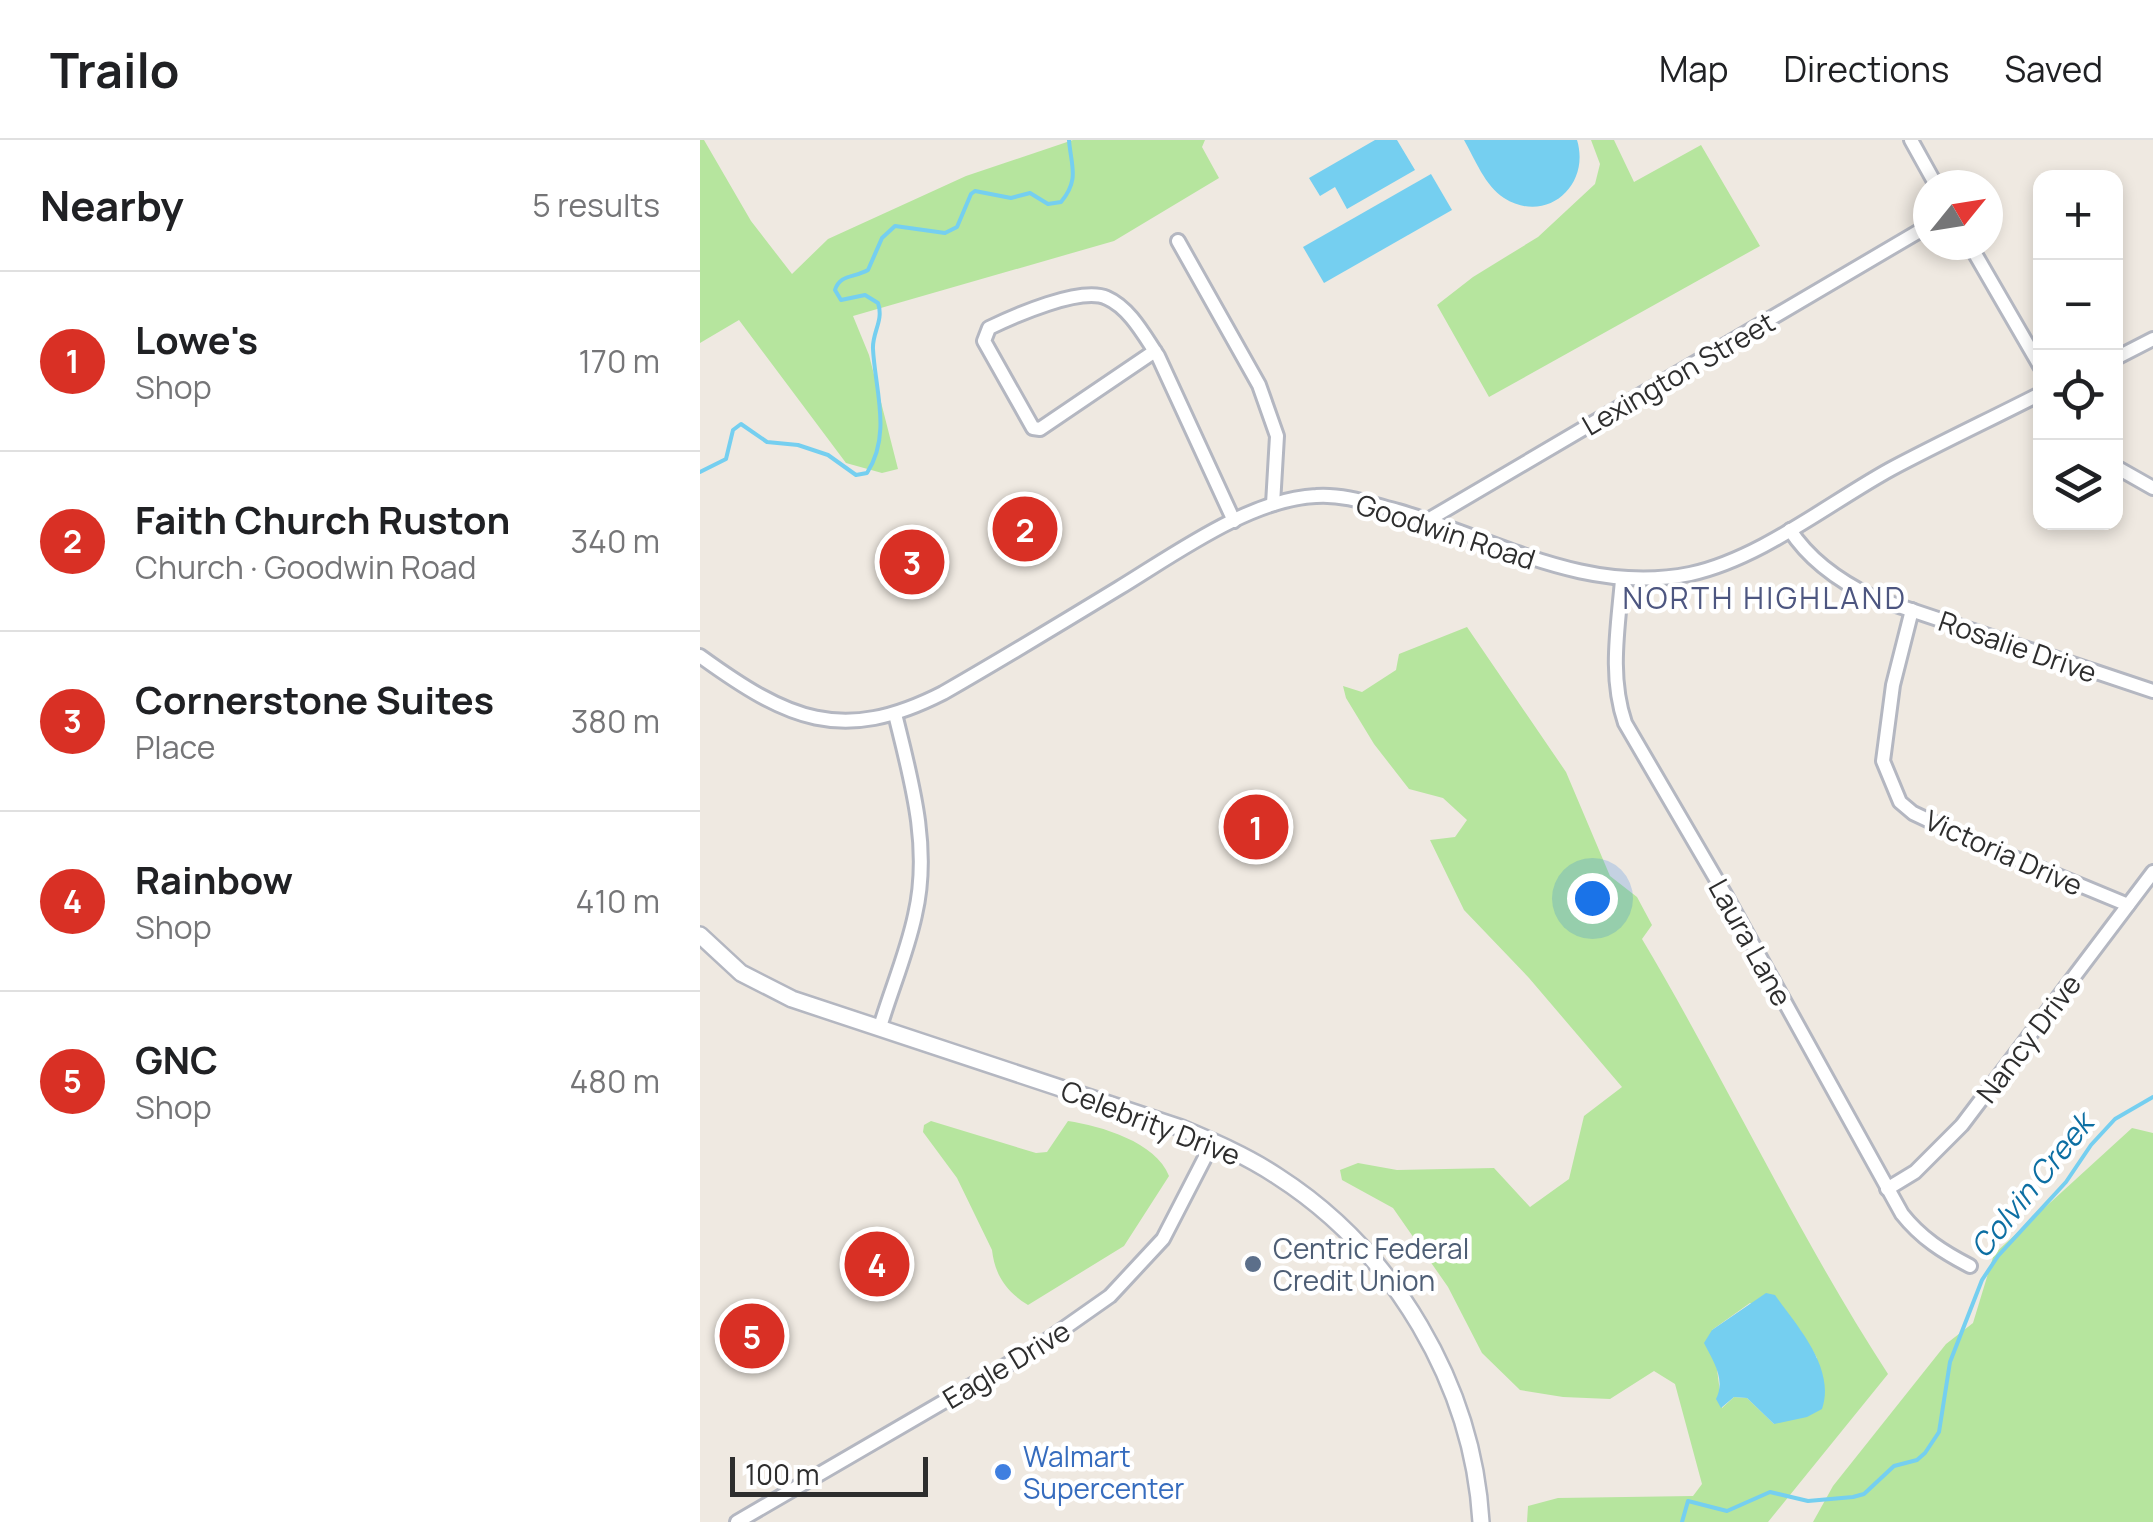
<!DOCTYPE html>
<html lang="en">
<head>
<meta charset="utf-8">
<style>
  body { margin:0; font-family:Manrope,sans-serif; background:#f6f6f6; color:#202124 }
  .controls { position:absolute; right:30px; top:30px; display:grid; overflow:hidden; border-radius:20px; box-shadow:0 5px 15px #0003 }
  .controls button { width:90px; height:90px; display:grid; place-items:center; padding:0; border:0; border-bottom:2px solid #e0e0e0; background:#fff; color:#202124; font:50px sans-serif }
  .compass { position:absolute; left:1213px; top:30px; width:90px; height:90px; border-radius:50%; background:#fff; box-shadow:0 5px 15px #0003; rotate:60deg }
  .scale { position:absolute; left:30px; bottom:25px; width:198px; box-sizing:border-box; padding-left:10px; border:5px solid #2e2e2e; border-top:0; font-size:28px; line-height:35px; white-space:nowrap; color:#2e2e2e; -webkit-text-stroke:8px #fff; paint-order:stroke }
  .you { position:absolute; left:892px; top:758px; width:35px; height:35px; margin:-25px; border:8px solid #fff; border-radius:50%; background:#1a73e8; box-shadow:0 0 0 15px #1a73e833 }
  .badge { display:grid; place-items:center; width:65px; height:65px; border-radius:50%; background:#d93025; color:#fff; font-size:32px; font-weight:700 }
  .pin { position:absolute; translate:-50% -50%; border:5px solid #fff; box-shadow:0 2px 10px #0006 }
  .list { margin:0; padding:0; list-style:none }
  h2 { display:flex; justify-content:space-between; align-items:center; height:130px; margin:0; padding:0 40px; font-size:42px }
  h2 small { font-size:32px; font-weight:400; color:#757577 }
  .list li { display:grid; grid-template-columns:65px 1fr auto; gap:30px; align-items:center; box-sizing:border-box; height:180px; padding:0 40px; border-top:2px solid #e0e0e0 }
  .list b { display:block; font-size:38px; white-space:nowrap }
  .list p { margin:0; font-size:32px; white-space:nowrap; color:#757577 }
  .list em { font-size:32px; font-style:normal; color:#757577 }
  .icon { flex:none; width:55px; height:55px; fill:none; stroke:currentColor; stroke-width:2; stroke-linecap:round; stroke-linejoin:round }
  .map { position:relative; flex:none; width:1453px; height:1382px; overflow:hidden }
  header { display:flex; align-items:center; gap:60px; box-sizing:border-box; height:140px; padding:0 50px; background:#fff; border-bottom:2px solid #e0e0e0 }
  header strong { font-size:48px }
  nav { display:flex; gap:55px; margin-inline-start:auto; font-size:35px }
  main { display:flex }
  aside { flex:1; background:#fff }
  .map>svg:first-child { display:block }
</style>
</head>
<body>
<header>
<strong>Trailo</strong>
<nav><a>Map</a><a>Directions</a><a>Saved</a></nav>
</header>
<main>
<aside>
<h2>Nearby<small>5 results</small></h2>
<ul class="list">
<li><span class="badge">1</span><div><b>Lowe's</b><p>Shop</p></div><em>170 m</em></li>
<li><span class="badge">2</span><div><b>Faith Church Ruston</b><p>Church · Goodwin Road</p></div><em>340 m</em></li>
<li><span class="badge">3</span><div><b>Cornerstone Suites</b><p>Place</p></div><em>380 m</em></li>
<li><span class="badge">4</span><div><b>Rainbow</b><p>Shop</p></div><em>410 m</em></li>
<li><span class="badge">5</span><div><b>GNC</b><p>Shop</p></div><em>480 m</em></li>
</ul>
</aside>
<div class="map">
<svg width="1453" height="1382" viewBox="0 0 1453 1382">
  <rect width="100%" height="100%" fill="#efe9e1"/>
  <!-- green -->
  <g fill="#b6e59e" fill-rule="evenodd">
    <path d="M0,0H4L51,81L92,134L128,99L266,36L373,0H505L502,7L519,38L414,101L153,176L169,215L198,329L182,333L146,323L39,180L0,203Z"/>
    <path d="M891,0H914L934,42L1001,5L1060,106L789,257L737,165L773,137L838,97L895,44L900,24Z"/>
    <path d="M767,487L866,632L910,736L937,757L952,785L942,799C1027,942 1097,1094 1188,1234L1068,1382H827L828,1366L858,1358L993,1356L1002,1344L975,1244L954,1231L910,1259L863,1257L820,1250L782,1213L748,1147L693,1068L642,1040L640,1030L658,1023L697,1030L794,1028L830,1067L869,1039L884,976L922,947L829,838L764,770L730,700L755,697L767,680L743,658L709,649L674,604L646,558L643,546L662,552L696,530L699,514ZM1050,1163L1100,1190L1117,1218L1074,1284L1047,1258L1034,1257L1022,1268L1012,1190Z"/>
    <path d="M231,981L336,1013L347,1012L368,981C401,986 456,1002 469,1036L424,1106L328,1165C307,1152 295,1136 292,1110L257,1038L223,992L224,985Z"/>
    <path d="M1432,988L1453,993V1382H1113L1133,1346L1246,1204L1273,1183L1294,1114Z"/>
  </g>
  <!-- water -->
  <g fill="#75cff0">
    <path d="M675,0H697L715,30L647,69L635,47L620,56L609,38Z"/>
    <path d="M764,0H877C891,46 846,85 804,58C785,46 775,19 764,0Z"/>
    <path d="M731,34L752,70L624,143L603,107Z"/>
    <path d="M1066,1153L1075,1155C1097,1186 1136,1228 1122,1269L1107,1277L1074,1284L1047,1258L1034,1257L1021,1268L1016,1259C1026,1239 1013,1221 1004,1203L1012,1190Z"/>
  </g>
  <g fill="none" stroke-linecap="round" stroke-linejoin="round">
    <!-- stream -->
    <g stroke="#75cff0" stroke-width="4">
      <path d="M0,332L26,319L33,290L41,284L67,302L98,305L128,315L156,335L167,333C192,294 175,250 173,209C172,192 184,181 178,163L165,155L141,160L135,150C140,134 154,138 168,130L182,98L195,86L245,93L257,87L271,54L275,51L311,58L330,53L348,64L361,62C380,39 371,26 369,0"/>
      <path d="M982,1382L988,1361L1027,1371L1070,1352L1108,1361L1153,1357L1164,1354L1194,1326L1217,1320L1225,1313L1239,1292L1250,1222L1282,1140L1298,1116L1366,1042L1391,1005L1415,979L1453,957"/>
    </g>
    <defs>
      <g id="minor">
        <path d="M1211,0L1236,45"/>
        <path d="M478,101L559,245L577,296L573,364"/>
        <path d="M1270,105L1340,226"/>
        <path d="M455,211L340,289L333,288L284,201L289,188C314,176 381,146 407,158C430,168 445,197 458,216L534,381"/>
        <path d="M1416,218L1453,199"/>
        <path d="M1416,327L1453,348"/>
        <path d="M728,380L1228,86"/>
        <path d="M1090,390C1110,421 1139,441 1172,457L1453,551"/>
        <path d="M922,440C918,488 909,536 925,583L1026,756L1202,1074C1221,1098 1243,1112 1270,1126"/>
        <path d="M1212,470L1193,545L1183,621L1200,662L1213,673L1266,698L1428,765"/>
        <path d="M0,516C87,579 141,605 243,553C302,519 360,484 419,448C475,414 550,359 616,356C644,354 671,364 698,371C795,399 885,455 990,434C1060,419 1129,363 1191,329C1240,303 1291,279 1340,254"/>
        <path d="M180,887C191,850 207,813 215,775C231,707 211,639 195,574"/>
        <path d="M1187,1049L1215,1032L1262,985L1453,732"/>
        <path d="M37,1382L336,1208L410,1156L463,1099L513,1002"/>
      </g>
      <path id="tertiary" d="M0,795L41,833L92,859L481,988C514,1002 547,1016 577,1036C694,1111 773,1245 781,1382"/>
    </defs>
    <!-- minor casing -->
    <use href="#minor" stroke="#b4b7c1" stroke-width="18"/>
    <!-- tertiary casing -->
    <use href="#tertiary" stroke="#b4b7c1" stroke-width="20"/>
    <!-- minor -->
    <use href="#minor" stroke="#fff" stroke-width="12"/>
    <!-- tertiary -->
    <use href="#tertiary" stroke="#fff" stroke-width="15"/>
  </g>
  <!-- markers -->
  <circle fill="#5c6f8a" stroke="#fff" stroke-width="4" cx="553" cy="1124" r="10"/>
  <circle fill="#3f7fe0" stroke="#fff" stroke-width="4" cx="303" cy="1332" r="10"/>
  <g text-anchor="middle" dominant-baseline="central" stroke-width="9" stroke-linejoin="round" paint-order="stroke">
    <!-- street labels -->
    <g font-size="28" fill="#2e2e2e" stroke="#fff">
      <text transform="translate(978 233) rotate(-30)">Lexington Street</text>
      <text transform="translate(746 391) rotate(18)">Goodwin Road</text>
      <text transform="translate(1318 506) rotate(19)">Rosalie Drive</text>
      <text transform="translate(1304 712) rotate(24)">Victoria Drive</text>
      <text transform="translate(1051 802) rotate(61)">Laura Lane</text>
      <text transform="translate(1328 898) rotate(-53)">Nancy Drive</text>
      <text transform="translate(451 982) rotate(21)">Celebrity Drive</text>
      <text transform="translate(306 1224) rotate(-31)">Eagle Drive</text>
    </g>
    <!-- service labels -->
    <g font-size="28" fill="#4e5e75" stroke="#fff" text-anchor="start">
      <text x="573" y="1108">Centric Federal<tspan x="573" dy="32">Credit Union</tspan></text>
    </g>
    <!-- shop labels -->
    <g font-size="28" fill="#366cbe" stroke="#fff" text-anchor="start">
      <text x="323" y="1316">Walmart<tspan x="323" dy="32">Supercenter</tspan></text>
    </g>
    <!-- neighbourhood labels -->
    <g font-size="30" letter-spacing="2.5" fill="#4d5680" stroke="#fff">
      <text x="1065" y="457">NORTH HIGHLAND</text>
    </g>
    <!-- water labels -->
    <g font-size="30" font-style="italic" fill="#0d6fa3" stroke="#fff">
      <text transform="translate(1331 1045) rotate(-51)">Colvin Creek</text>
    </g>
  </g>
</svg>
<div class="controls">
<button>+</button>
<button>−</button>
<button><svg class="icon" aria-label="locate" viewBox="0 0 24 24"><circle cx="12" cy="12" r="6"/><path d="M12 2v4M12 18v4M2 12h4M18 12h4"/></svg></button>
<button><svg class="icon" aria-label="layers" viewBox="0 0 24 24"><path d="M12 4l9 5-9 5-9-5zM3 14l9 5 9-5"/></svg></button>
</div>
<svg class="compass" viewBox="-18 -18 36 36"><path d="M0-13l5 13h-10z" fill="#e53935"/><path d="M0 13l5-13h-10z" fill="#757577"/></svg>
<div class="scale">100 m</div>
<div class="you"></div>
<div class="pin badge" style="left:556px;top:687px">1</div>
<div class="pin badge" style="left:325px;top:389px">2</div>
<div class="pin badge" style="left:212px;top:422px">3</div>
<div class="pin badge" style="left:177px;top:1124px">4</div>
<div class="pin badge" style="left:52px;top:1196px">5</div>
</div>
</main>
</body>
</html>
